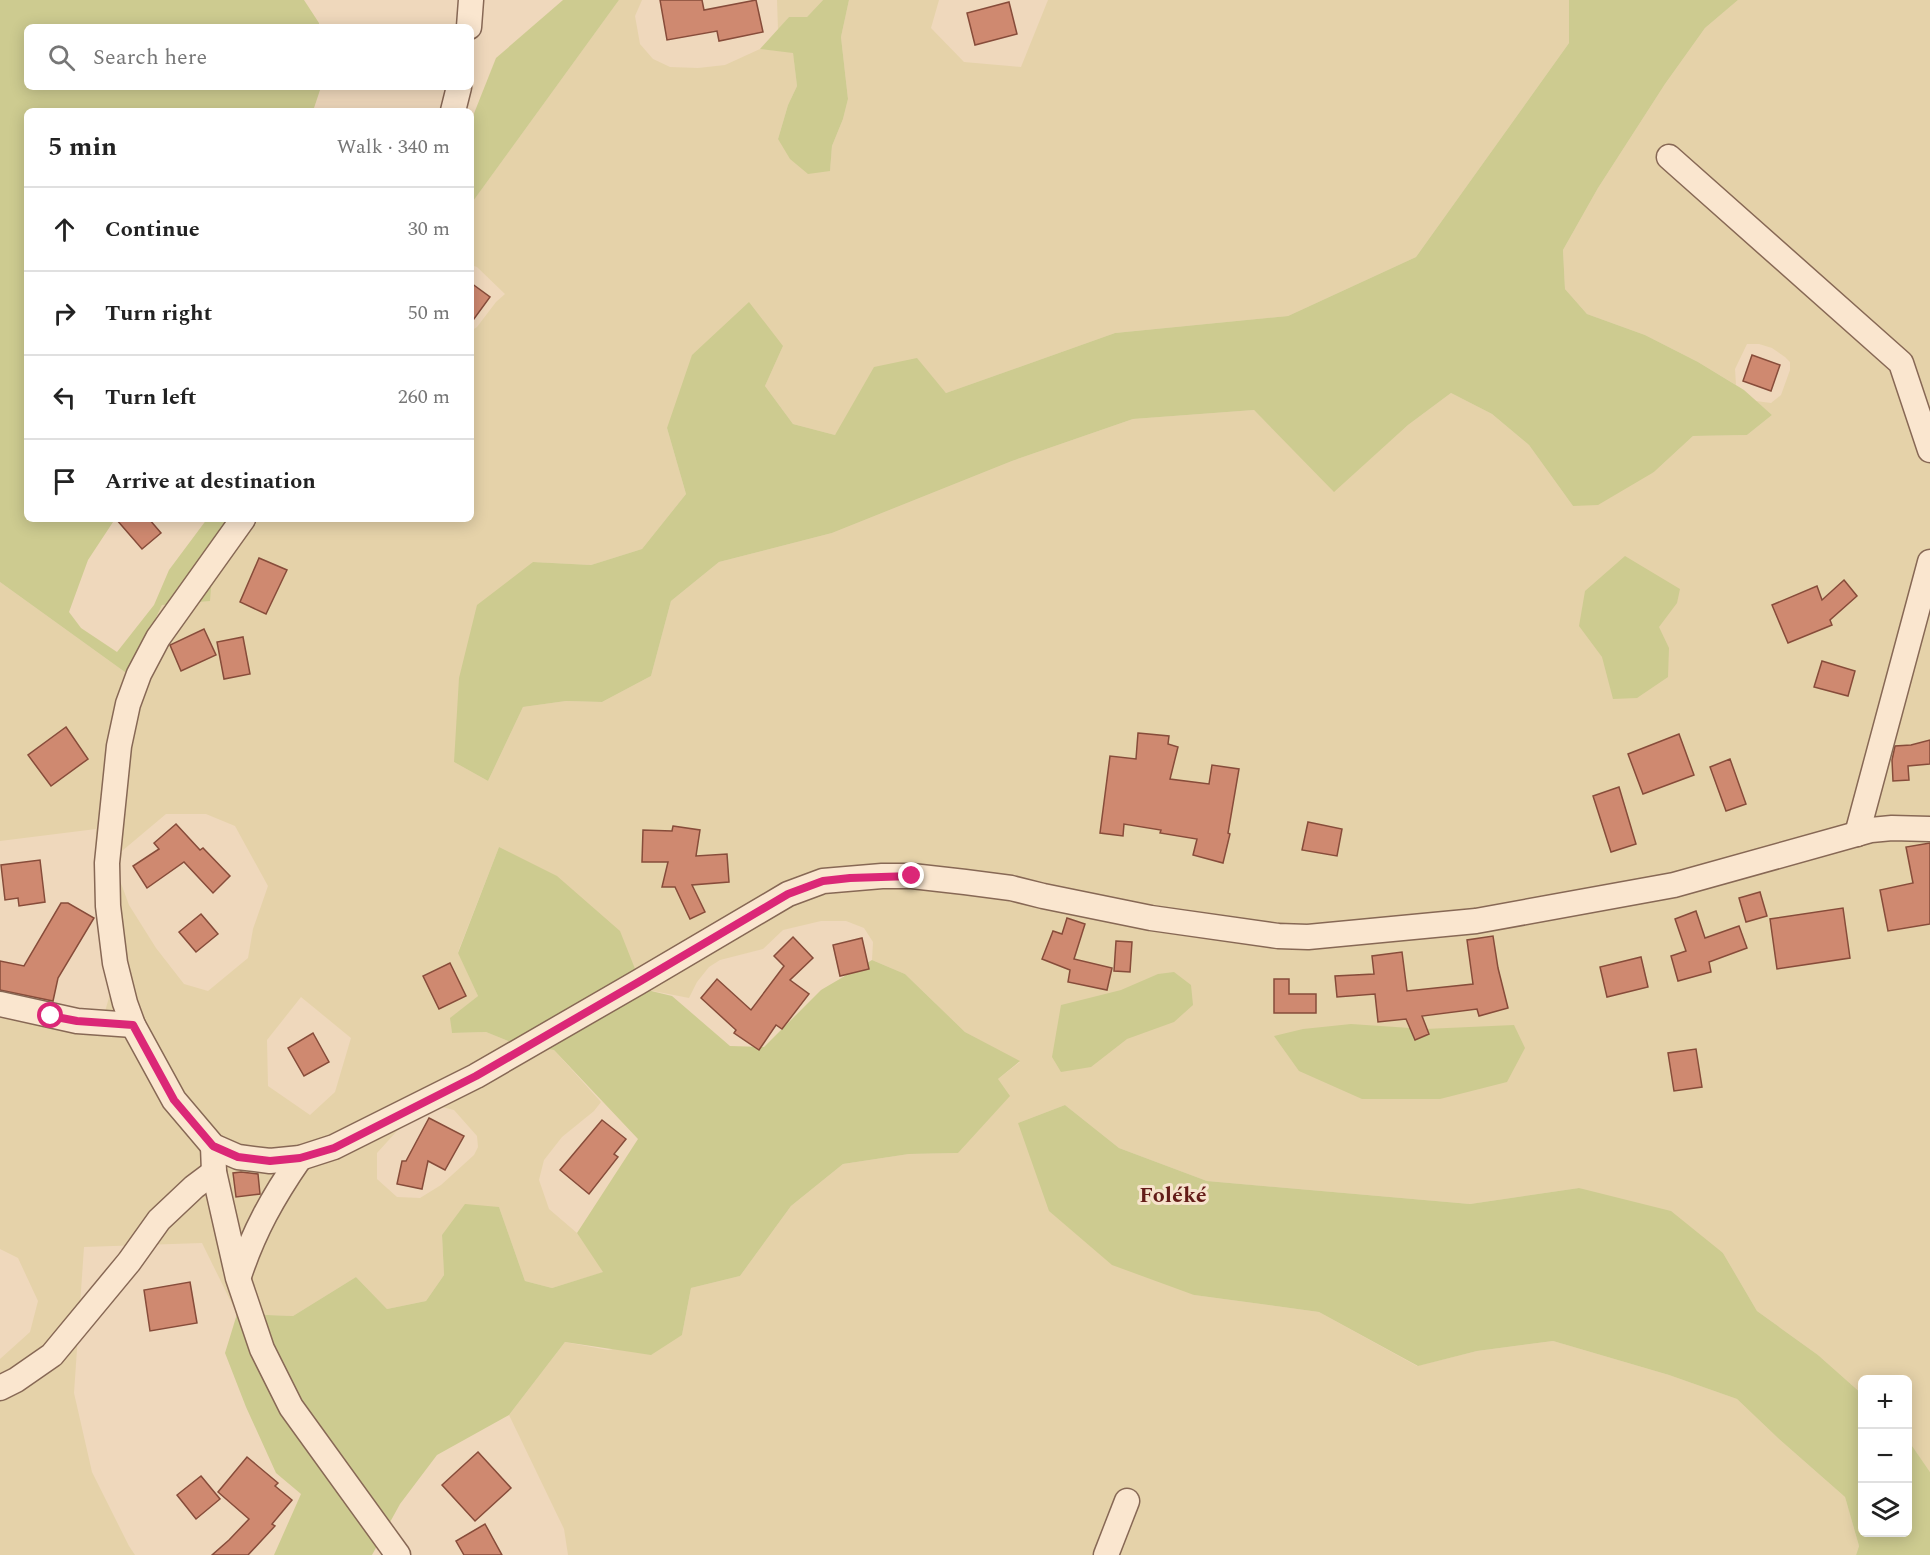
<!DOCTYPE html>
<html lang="en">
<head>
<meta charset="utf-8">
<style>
  body { margin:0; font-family:Spectral,serif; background:#f6f6f6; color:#222 }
  .controls { position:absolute; right:18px; bottom:18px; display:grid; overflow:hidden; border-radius:9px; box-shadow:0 3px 15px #0003 }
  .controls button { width:54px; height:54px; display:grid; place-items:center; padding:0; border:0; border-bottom:2px solid #e0e0e0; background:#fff; color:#222; font:30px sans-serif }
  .stop { position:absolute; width:18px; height:18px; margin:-14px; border:4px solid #db2777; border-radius:50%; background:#fff }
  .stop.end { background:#db2777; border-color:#fff; box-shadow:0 2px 6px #0008 }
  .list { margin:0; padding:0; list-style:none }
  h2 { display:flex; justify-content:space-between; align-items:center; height:78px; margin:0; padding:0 24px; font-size:26px }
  h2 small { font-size:20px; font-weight:400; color:#767676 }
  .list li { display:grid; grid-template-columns:39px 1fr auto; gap:18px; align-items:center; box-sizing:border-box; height:84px; padding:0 24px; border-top:2px solid #e0e0e0 }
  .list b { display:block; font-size:22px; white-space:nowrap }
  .list em { font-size:20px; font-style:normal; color:#767676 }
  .icon { flex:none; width:33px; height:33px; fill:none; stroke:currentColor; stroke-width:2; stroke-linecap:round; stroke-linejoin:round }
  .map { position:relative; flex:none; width:1930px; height:1555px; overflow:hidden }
  .search { position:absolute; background:#fff; box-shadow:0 3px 15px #0003; left:24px; top:24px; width:450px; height:66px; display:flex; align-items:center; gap:15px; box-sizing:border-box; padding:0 21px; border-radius:9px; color:#767676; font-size:22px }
  .panel { position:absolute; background:#fff; box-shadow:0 3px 15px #0003; left:24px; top:108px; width:450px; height:414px; border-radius:9px }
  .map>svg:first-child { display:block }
</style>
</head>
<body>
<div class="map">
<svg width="1930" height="1555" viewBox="0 0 1930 1555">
  <rect width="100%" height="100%" fill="#efd8bc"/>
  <!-- farmland -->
  <g fill="#e5d2a9" fill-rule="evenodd">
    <path d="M619,0H642L635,16L640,44L653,59L670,67L698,68L725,65L760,49L793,52L797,86L788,105L778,139L830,170L832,146L843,119L848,99L841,37L849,0H939L931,28L964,62L1021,67L1048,0H1569V43L1416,257L1288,316L1115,333L946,393L917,359L835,435L793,424L765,386L783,346L667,428L686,494L642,549L591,565L533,562L454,762L488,781L523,707L566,701L602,702L651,676L671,601L719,562L832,533L1012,461L1133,419L1254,410L1334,491L1408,425L1451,393L1492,414L1529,445L1573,506L1654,472L1693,436L1747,435L1772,415L1756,401L1771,403L1781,395L1790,370V362L1785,357L1772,348L1759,344H1747L1735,369L1736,385L1698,362L1645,335L1587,314L1565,289L1563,250L1598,188L1665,84L1705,28L1738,0H1930V1472L1908,1440V1380H1862V1394L1818,1355L1757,1311L1723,1253L1579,1188L1470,1204L1207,1181L1119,1148L1065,1105L1018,1123L1194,1295L1319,1312L1417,1366L1477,1351L1553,1341L1669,1375L1737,1399L1779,1439L1845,1497L1859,1546L1856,1555H568L564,1529L509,1415L565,1342L608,1350L682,1335L691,1288L740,1276L791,1206L843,1164L909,1154L958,1153L998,1079L1020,1062L965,1032L905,974L872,960L873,942L864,928L846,921H821L783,930L763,949L720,960L709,967L697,982L689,998L643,989L499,847L458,952L478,996L451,1018L452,1033L486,1032L513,1043L554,1050L601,1102L594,1111L562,1137L544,1160L539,1180L549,1209L577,1233L604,1272L552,1288L525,1281L499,1207L442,1235L444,1275L426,1301L387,1309L356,1277L293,1316L237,1314L202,1243L84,1247L74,1393L92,1472L129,1546L135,1555H0V1359L30,1332L38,1301L18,1258L0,1249V1008L104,1015L110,994L94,890L96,829L0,841V582L129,675L162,605L214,549L229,519H471V331L477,327L496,302L505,294L477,267L471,265V204ZM66,727L78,744L50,784L28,754ZM166,814H206L235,826L268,886L253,929L248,958L208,991L184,984L156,948L129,905L119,878L122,851ZM301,997L351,1038L335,1092L310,1115L268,1086L267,1040ZM438,1106L454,1110L477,1136L478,1147L474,1155L441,1185L420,1198L397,1197L377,1179V1153L406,1121Z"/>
    <path d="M777,0H823L807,17H789L778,30Z"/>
  </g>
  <!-- green -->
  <g fill="#cdcb90">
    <path d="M0,0H304L319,23V27H27V87H321L313,111H27V519H115L88,560L69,612L81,628L117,652L154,605L169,570L207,519H229L214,549L210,601L162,605L129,675L0,582Z"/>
    <path d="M563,0H619L471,204V121L496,58Z"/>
    <path d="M823,0H849L841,37L848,99L843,119L832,146L830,171L808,174L790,159L778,139L788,105L797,86L793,53L760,49L789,17H807Z"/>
    <path d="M1569,0H1738L1705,28L1665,84L1598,188L1563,250L1565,289L1587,314L1645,335L1698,362L1744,390L1772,415L1747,435L1693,436L1654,472L1598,505L1573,506L1529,445L1492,414L1451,393L1408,425L1334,492L1254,410L1133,419L1012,461L832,533L719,562L671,601L651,676L602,702L566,701L523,707L488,781L454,762L459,678L477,605L533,562L591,565L642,549L686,494L667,428L692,355L749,302L783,346L765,386L793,424L835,435L874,367L917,358L946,393L1115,333L1288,316L1416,257L1569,43Z"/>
    <path d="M1625,556L1680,589L1677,603L1659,627L1669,648L1668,677L1637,698L1613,699L1602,657L1579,626L1585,591Z"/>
    <path d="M499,847L557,876L620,931L643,989L672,996L730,1046L764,1047L821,990L872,960L905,974L965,1032L1020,1061L998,1079L1010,1096L958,1153L909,1154L843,1164L791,1206L740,1276L691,1288L682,1335L651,1355L565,1342L509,1415L437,1455L400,1504L372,1555H274L301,1494L276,1473L246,1407L225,1353L237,1314L293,1316L356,1277L387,1309L426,1301L444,1275L442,1235L465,1204L499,1207L525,1281L552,1288L603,1272L577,1233L638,1139L554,1050L513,1043L486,1032L452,1033L450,1018L478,996L458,953Z"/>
    <path d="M1174,972L1191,985L1193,1005L1174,1022L1127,1039L1091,1067L1061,1072L1052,1057L1061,1005L1121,990L1158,974Z"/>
    <path d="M1351,1024L1425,1029L1514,1025L1525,1048L1507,1082L1440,1099H1362L1299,1071L1274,1036L1303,1029Z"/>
    <path d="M1065,1105L1119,1148L1207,1181L1470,1204L1579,1188L1671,1211L1723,1253L1757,1311L1818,1355L1862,1394V1532H1908V1440L1930,1472V1555H1856L1859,1546L1845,1497L1779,1439L1737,1399L1669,1375L1553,1341L1477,1351L1418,1366L1319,1312L1194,1295L1112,1265L1049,1211L1018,1123Z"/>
  </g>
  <!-- building -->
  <g fill="#cf8970" stroke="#874c3a" stroke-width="1.5">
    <path d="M660,0H702L704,10L756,0L763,32L719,41L717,31L667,40Z"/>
    <path d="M1009,2L1017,34L975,45L967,13Z"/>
    <path d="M471,283L490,297L471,323Z"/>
    <path d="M1752,355L1780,365L1771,391L1743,381Z"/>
    <path d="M116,519H149L161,533L142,549Z"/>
    <path d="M259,558L287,570L266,614L240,602Z"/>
    <path d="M1844,580L1857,596L1830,620L1832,625L1788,643L1772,605L1817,586L1822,600Z"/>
    <path d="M204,629L216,655L181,671L170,645Z"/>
    <path d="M243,637L250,674L224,679L217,642Z"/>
    <path d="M1822,661L1855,671L1848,696L1814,687Z"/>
    <path d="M66,727L88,759L51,786L28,755Z"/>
    <path d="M1138,733L1169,736L1168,744L1178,747L1170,779L1209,784L1212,765L1239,769L1228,833L1230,834L1223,863L1193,855L1197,839L1160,833L1161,830L1124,824L1123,836L1100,833L1110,756L1136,759Z"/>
    <path d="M1679,734L1694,775L1643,794L1628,754Z"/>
    <path d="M1930,740V764L1908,766L1909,780L1893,781L1892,760L1895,746L1911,745Z"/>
    <path d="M1730,759L1746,804L1726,811L1710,767Z"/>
    <path d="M1619,787L1636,844L1611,852L1593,796Z"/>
    <path d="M1308,822L1342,829L1337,856L1302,850Z"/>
    <path d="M176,824L200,850L203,848L230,876L213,893L184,862L147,888L133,866L159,849L154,843Z"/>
    <path d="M673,826L700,830L696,856L727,854L729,882L692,885L705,912L690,919L675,887H662L668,862H642L643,830L672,831Z"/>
    <path d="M1930,843V924L1888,931L1880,890L1913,883L1906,847Z"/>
    <path d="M40,860L45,902L19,906L18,898L5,900L1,865Z"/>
    <path d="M1760,892L1767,916L1746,922L1739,898Z"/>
    <path d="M61,903H68L94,918L58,978L53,1001L0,990V961L24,966Z"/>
    <path d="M1843,908L1850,958L1777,969L1770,919Z"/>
    <path d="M1696,911L1705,938L1739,926L1747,948L1709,962L1711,972L1678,981L1671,956L1686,951L1675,919Z"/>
    <path d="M201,914L218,934L196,952L179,932Z"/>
    <path d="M1067,918L1085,924L1074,959L1112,968L1107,990L1068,982L1070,970L1042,959L1053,931L1062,934Z"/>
    <path d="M1493,936L1498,968L1508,1008L1479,1016L1477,1009L1422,1016L1429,1034L1415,1040L1406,1019L1378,1022L1375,994L1337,997L1335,976L1374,974L1372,956L1402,952L1407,991L1473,984L1467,940Z"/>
    <path d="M793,937L813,958L790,980L809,994L782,1029L776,1025L759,1050L734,1033L736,1030L701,998L717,979L751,1010L784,966L774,956Z"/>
    <path d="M862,938L869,969L840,976L833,945Z"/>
    <path d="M1116,941L1132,942L1130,972L1114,971Z"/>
    <path d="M1641,957L1648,987L1607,997L1600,967Z"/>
    <path d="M450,963L466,996L439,1009L423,976Z"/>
    <path d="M1274,979H1289V994H1316V1013H1274Z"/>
    <path d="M313,1033L329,1062L304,1076L288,1048Z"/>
    <path d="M1696,1049L1702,1087L1674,1091L1668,1053Z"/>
    <path d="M429,1118L464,1136L445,1170L428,1161L422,1189L397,1184L402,1161H406Z"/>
    <path d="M602,1120L626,1139L614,1154L618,1157L589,1194L560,1170Z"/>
    <path d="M241,1172L258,1174L260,1194L236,1197L233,1173Z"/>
    <path d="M190,1282L197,1323L150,1331L144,1290Z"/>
    <path d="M478,1452L511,1488L475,1521L442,1485Z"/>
    <path d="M247,1457L278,1483L275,1486L292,1500L272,1524L275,1526L248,1555H212L229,1540L249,1519L218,1492Z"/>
    <path d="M201,1476L220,1499L196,1519L177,1495Z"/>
    <path d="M485,1524L502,1555H464L456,1541Z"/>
  </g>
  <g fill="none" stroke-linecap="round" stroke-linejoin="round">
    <defs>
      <g id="minor">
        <path d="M469,27L471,0"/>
        <path d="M453,111L459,87"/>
        <path d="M1669,157L1901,363L1930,450"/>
        <path d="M243,519L158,638L139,674L128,704L119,746L107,863L108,906L115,963L125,1003L133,1025L174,1100L213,1146L238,1157L270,1161L300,1158L334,1147L476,1076L637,983L788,894L823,881L882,876H912L965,882L1011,888L1043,896L1151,918L1278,936L1308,937L1476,921L1674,885L1871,830L1892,828L1930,829"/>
        <path d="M1857,834L1930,562"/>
        <path d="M0,1004L77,1021L133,1025"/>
        <path d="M213,1146L214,1172L238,1278L262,1349L291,1407L398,1555"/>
        <path d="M239,1276C254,1231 273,1197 300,1158"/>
        <path d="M0,1388L16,1380L52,1355L129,1262L159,1220L194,1187L214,1172"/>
        <path d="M1106,1555L1127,1501"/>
      </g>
    </defs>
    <!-- minor casing -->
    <use href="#minor" stroke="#876855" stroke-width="27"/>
    <!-- minor -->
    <use href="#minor" stroke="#fae6cf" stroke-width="24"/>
  </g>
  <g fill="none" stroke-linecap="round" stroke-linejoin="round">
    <!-- route -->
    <path stroke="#db2777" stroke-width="8" d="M51,1016L77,1021L133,1025L174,1100L213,1146L238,1157L270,1161L300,1158L334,1148L476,1076L637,983L788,894L823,881L850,878L912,876"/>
  </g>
  <g text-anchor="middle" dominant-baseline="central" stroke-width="6" stroke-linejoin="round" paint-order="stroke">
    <!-- quarter labels -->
    <g font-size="22" font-weight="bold" fill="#641c18" stroke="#f6e3cc">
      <text x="1173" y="1195">Foléké</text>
    </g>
  </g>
</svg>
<div class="controls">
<button>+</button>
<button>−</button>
<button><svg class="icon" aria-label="layers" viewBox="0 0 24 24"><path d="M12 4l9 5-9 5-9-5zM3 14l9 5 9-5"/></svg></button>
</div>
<div class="stop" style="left:51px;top:1016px"></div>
<div class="stop end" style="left:912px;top:876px"></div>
<div class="search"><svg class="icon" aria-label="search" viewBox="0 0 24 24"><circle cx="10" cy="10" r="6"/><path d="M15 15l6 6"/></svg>Search here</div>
<section class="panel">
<h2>5 min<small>Walk · 340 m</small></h2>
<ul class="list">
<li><svg class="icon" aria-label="ahead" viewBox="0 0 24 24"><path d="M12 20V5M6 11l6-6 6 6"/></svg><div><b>Continue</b></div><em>30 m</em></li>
<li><svg class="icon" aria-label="right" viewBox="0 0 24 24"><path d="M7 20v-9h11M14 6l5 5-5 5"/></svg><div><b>Turn right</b></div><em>50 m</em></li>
<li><svg class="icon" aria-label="left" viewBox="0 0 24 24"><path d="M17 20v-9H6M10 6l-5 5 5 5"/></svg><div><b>Turn left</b></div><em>260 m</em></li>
<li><svg class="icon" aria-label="arrive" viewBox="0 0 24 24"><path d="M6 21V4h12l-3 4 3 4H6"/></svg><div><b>Arrive at destination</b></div></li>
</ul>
</section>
</div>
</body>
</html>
